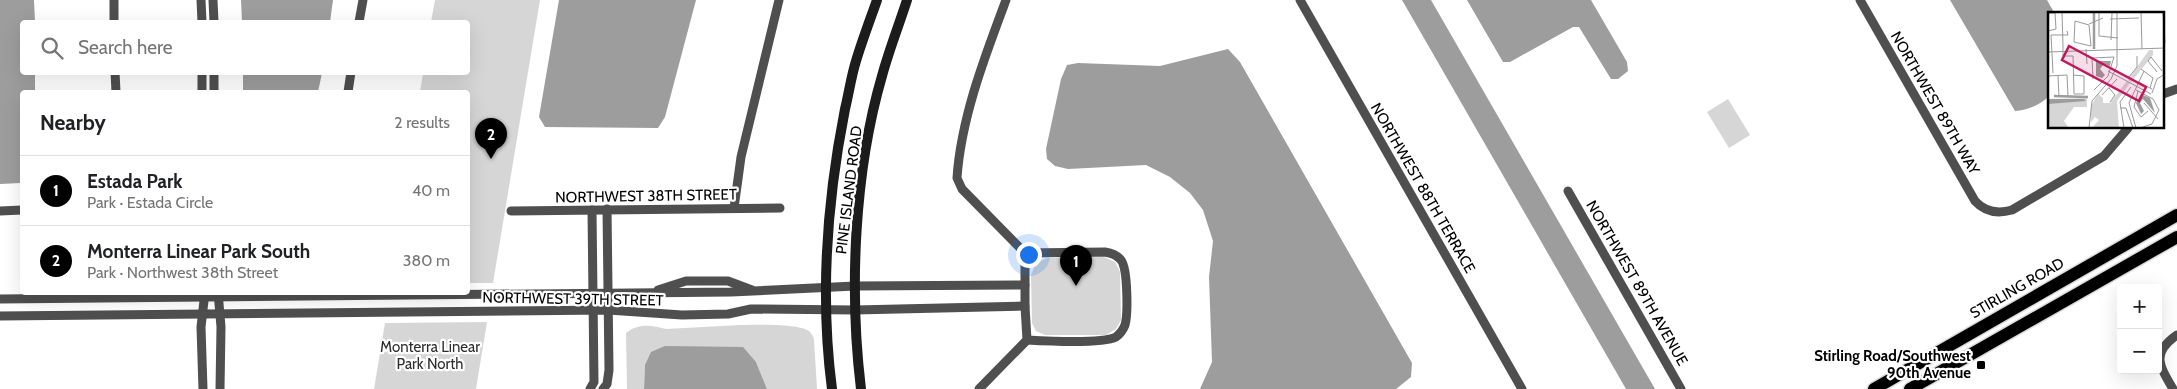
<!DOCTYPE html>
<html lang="en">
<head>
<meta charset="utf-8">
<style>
  body { margin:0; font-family:Cabin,sans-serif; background:#f2f2f2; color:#202124 }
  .controls { position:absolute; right:15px; bottom:15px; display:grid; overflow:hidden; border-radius:5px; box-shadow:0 5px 20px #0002 }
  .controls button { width:45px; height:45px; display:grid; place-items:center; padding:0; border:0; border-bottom:1px solid #e0e0e0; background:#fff; color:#202124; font:25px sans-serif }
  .you { position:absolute; left:1028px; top:254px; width:18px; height:18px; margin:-12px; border:4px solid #fff; border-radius:50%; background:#1a73e8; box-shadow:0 0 0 8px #1a73e833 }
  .badge { display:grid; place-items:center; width:32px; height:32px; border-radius:50%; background:#000; color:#fff; font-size:16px; font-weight:700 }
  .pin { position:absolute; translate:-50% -41px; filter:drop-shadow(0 1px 2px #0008) }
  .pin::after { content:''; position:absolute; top:26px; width:18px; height:15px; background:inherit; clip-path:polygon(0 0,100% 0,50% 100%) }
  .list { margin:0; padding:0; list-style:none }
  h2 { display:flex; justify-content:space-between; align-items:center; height:65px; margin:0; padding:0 20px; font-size:21px }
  h2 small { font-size:16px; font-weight:400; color:#757577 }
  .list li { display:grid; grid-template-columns:32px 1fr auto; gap:15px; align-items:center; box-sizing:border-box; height:70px; padding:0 20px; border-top:1px solid #e0e0e0 }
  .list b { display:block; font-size:19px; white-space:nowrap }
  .list p { margin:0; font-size:16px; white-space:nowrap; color:#757577 }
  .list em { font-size:16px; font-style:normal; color:#757577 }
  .icon { flex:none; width:28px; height:28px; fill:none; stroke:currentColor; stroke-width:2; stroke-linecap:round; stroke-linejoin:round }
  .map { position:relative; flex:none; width:2177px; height:389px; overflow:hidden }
  .search { position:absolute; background:#fff; box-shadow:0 5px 20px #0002; left:20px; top:20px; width:450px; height:55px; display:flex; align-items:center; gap:12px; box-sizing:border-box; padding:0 18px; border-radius:5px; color:#757577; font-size:19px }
  .panel { position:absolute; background:#fff; box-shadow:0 5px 20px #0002; left:20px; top:90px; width:450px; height:205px; border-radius:5px }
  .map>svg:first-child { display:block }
</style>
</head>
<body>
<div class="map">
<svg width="2177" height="389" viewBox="0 0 2177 389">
  <rect width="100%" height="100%" fill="#fff"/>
  <!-- green -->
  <g fill="#d6d6d6">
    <path d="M435,0H540L493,283H468V92H420L423,73L468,72V22H431Z"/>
    <path d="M1728,99L1750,135L1729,148L1707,112Z"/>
    <path d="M1104,257L1115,262L1120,272L1121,320L1116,329L1106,335H1045L1036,331L1032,323L1031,275L1036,263L1047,258Z"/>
    <path d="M487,322L476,389H374L385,323Z"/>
    <path d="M740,325C753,325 801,323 810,332C812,334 813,337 814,339L817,389H767L756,362L645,365L644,389H627L626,333C638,323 651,325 666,329Z"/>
  </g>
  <!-- water -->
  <g fill="#9d9d9d">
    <path d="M0,0H34L35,22H22V72L35,73V92H22L21,183L0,184Z"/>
    <path d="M241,0H333L330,22H242Z"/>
    <path d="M559,0H696L665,117L658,128L545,127L539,117Z"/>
    <path d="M1402,0H1431L1655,389H1626Z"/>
    <path d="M1467,0H1591L1627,62L1628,71L1618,79H1611L1579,27H1573L1510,62H1503Z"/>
    <path d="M1950,0H2047L2055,14H2050L2049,96C2040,105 2028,110 2015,111Z"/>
    <path d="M1228,49L1240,62L1412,363L1411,377L1396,389H1200L1212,362L1209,277L1213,241L1203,210L1190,193L1170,177L1146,165L1068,169L1055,166L1047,159L1046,149L1061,79L1067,65L1078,63L1160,66Z"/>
    <path d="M243,73V72L322,73L318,92H243Z"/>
    <path d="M665,346L743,347L756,362L767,389H644L645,365L651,352Z"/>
  </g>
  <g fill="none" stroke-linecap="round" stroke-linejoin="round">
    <defs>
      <g id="primary">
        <path d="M1874,389L2177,215"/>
        <path d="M1910,389L2177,237"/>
      </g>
    </defs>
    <!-- primary casing -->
    <use href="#primary" stroke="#dbdbdb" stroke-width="15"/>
    <!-- street -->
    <g stroke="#4f4f4f" stroke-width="9">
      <path d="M114,0V22"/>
      <path d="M201,0L202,22"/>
      <path d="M213,0L214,22"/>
      <path d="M1300,0L1522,389"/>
      <path d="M1860,0L1975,201C1985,212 1998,214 2012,210L2104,156L2128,128"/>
      <path d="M359,22L363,0"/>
      <path d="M115,72L116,92"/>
      <path d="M202,72V92"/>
      <path d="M214,72V92"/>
      <path d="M348,92L351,72"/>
      <path d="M2163,94L2177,89"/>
      <path d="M1568,191L1681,389"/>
      <path d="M734,208L741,157L779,0"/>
      <path d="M0,211L22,210"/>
      <path d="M511,211L780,208"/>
      <path d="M1025,253L1105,252C1111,253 1117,255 1121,260C1128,269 1128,315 1125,325C1123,330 1120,334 1116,337C1102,344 1045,341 1027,340"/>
      <path d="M658,290L686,281H728L752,290"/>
      <path d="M218,292L221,327L220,389"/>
      <path d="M0,299L731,292L855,286L1025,285"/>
      <path d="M0,316L608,310L682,315L728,314L751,309L855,310L1025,306"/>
      <path d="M203,389L201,327L205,292"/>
      <path d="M590,389L594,382L592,210"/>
      <path d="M603,389L607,384L609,370L607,209"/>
      <path d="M979,389L1027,340L1025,306V253L962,189L957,178C961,118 985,56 1006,0"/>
      <path d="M2173,389C2159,365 2151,353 2177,335"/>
    </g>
    <!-- secondary -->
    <g stroke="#1c1c1c" stroke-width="10">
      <path d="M832,389C820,297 827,200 845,109C849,93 851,77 856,61C862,41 870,20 877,0"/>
      <path d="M861,389C849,290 854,172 882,76C889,50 899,25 907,0"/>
    </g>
    <!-- primary -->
    <use href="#primary" stroke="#000" stroke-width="12"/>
  </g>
  <!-- markers -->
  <rect fill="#000" stroke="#fff" stroke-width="2" x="1976" y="360" width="10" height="10" rx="2.5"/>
  <g text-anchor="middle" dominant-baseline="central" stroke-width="4.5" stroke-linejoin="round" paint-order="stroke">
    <!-- street labels -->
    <g font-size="15" fill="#000" stroke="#fff">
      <text transform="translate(1935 103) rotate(60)">NORTHWEST 89TH WAY</text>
      <text transform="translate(1423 188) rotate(60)">NORTHWEST 88TH TERRACE</text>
      <text transform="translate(849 190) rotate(-83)">PINE ISLAND ROAD</text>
      <text transform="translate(646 196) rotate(-1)">NORTHWEST 38TH STREET</text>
      <text transform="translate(1637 283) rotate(60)">NORTHWEST 89TH AVENUE</text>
      <text transform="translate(2017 288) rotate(-30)">STIRLING ROAD</text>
      <text transform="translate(573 299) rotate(1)">NORTHWEST 39TH STREET</text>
    </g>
    <!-- park labels -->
    <g font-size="15" fill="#2d2d2d" stroke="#fff">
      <text x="430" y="347">Monterra Linear<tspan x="430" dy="17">Park North</tspan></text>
    </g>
    <!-- poi labels -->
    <g font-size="15" font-weight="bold" fill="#000" stroke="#fff" text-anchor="end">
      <text x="1971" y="356">Stirling Road/Southwest<tspan x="1971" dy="17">90th Avenue</tspan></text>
    </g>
  </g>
  <!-- overview -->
  <g transform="translate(2048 12)">
    <rect width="116" height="116" fill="#fff"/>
    <path d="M101,38H105V43L83,70L80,68ZM79,69L82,71L69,89L71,116H44L51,108L47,105L43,110V94L50,82L55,86V91H62ZM39,86V95H26L16,109L21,116H0V87Z" fill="#d6d6d6"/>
    <path d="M48,49H63L62,54L56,52L52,57L57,63L54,66L48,64ZM93,82L102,86L107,101L95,87L92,91L96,99L93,102L88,91ZM0,87H36L38,89L0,92Z" fill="#9d9d9d"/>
    <path fill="none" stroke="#9d9d9d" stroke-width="2.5" d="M46,0V37M6,84L40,85"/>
    <path fill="none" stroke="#999" stroke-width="1" d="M14,0L15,34M51,0V24L70,26M93,0L94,37M115,0L117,31M0,1H7L8,17L0,19M62,7L91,6M27,9L41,13L43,34L26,30ZM41,12L55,6M63,28L64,1M15,34V44H25L26,81V82H36V64L25,63M38,37L39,52M0,40L117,36M44,46L66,45M44,46L45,67M93,57L105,66L102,76M60,59L103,82M109,60L100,49L103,45L114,59M5,61L3,23H20L19,19M0,64L19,63L20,84M10,64L11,85M78,64L81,65L89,55V44M90,70L104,77M61,76L67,83L62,90M46,78L60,64L66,45M88,78L105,87L111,98L104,112L92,116M90,79L86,95L93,105L100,99M104,81L109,67L117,62M54,83L69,67M96,91L110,107M72,96H78L85,116M41,116L44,89L63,67L69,54V0M76,116L72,90L83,75M88,116L81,91L96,59"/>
    <path fill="#c2185b" fill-opacity="0.15" stroke="#c2185b" stroke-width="2.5" d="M21,34L98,75L91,89L14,48Z"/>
    <rect width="116" height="116" fill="none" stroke="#000" stroke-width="2.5"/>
  </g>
</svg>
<div class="controls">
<button>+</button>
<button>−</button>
</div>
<div class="you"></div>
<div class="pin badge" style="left:1076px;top:286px">1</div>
<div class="pin badge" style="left:491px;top:159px">2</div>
<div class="search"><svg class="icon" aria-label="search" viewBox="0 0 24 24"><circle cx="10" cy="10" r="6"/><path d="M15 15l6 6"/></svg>Search here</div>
<section class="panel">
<h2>Nearby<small>2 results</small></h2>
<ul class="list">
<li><span class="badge">1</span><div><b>Estada Park</b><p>Park · Estada Circle</p></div><em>40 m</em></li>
<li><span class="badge">2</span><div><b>Monterra Linear Park South</b><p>Park · Northwest 38th Street</p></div><em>380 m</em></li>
</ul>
</section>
</div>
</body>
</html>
